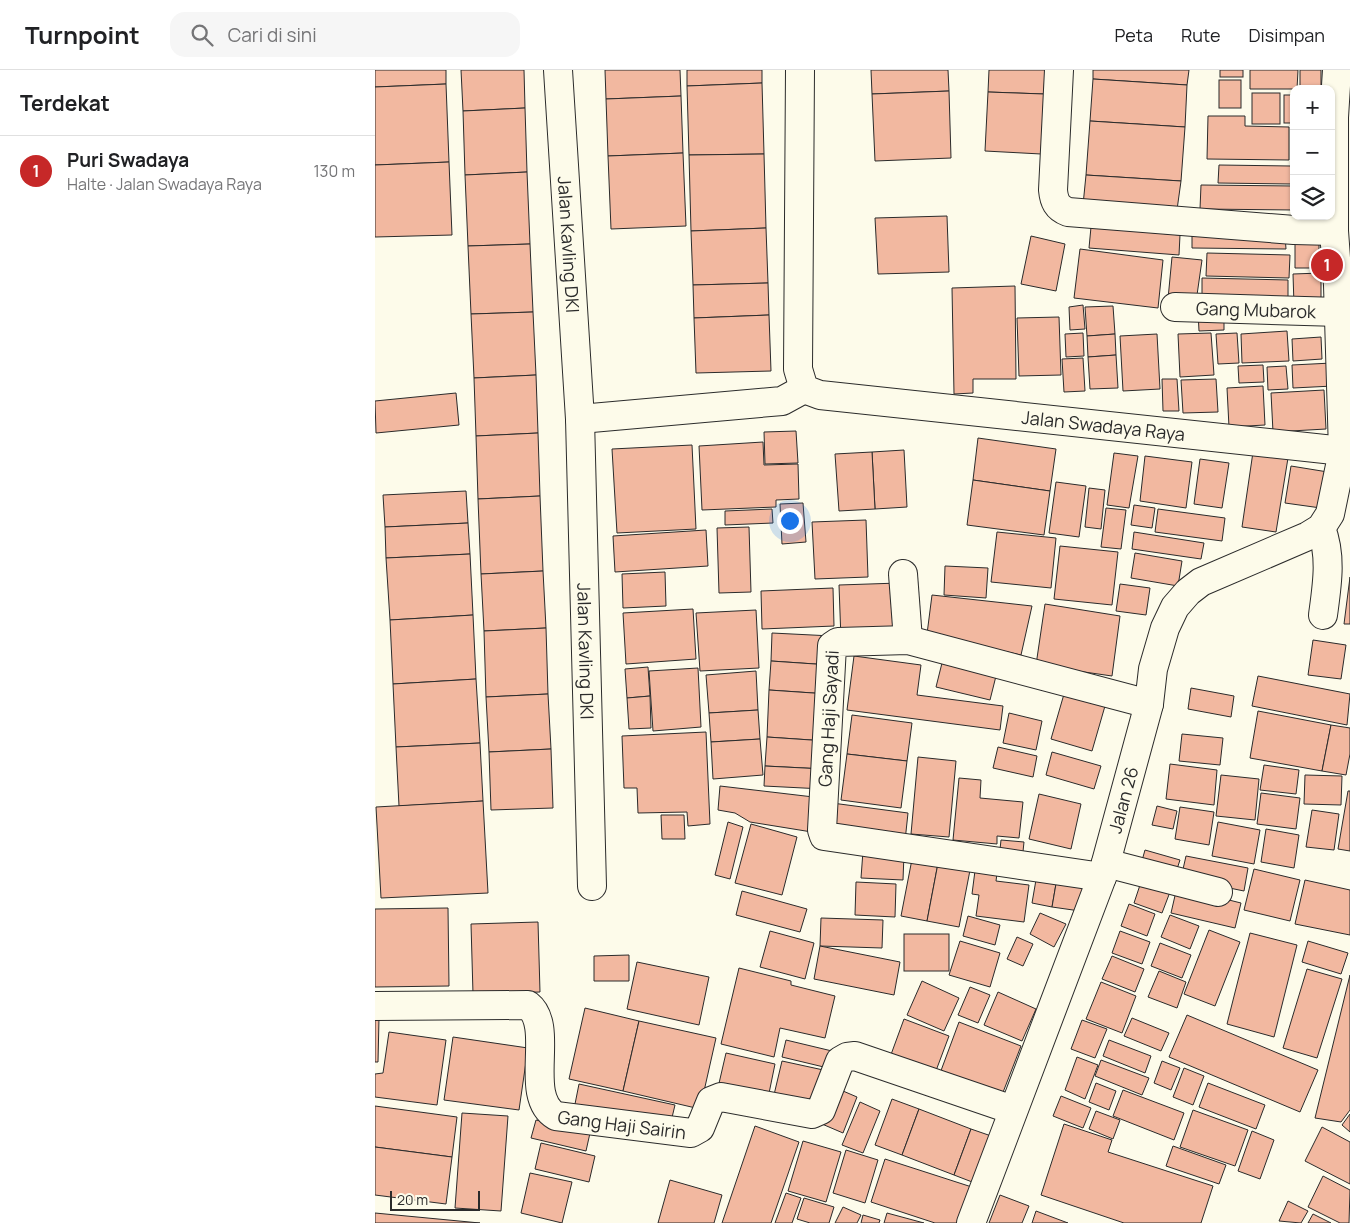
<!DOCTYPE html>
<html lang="id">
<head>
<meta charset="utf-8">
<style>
  body { margin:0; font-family:Manrope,sans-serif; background:#f6f6f6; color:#202124 }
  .controls { position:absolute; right:15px; top:15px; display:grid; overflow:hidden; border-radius:10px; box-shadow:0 1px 4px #0004 }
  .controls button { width:45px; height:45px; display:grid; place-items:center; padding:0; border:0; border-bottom:1px solid #e0e0e0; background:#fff; color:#202124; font:25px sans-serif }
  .scale { position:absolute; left:15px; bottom:12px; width:90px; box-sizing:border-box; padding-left:5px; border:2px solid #2b2b2b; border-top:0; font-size:14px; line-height:18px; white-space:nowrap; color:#2b2b2b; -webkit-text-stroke:4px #fdfbea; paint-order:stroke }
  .you { position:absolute; left:414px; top:450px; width:18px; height:18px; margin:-12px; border:4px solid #fff; border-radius:50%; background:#1a73e8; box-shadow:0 0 0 8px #1a73e833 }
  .badge { display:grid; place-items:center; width:32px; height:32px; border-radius:50%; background:#c62828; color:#fff; font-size:16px; font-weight:700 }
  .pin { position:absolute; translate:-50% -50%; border:2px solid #fff; box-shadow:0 1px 5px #0006 }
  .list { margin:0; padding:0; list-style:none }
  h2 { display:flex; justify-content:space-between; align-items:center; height:65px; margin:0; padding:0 20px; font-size:21px }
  h2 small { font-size:16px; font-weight:400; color:#757577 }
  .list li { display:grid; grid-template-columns:32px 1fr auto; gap:15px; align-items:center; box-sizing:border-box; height:70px; padding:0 20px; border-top:1px solid #e0e0e0 }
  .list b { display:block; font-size:19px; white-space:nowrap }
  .list p { margin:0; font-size:16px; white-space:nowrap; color:#757577 }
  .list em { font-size:16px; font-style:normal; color:#757577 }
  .icon { flex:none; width:28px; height:28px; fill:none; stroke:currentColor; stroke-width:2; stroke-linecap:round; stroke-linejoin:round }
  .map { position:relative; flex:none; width:975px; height:1153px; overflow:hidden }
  header { display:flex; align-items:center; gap:30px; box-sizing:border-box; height:70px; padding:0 25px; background:#fff; border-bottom:1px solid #e0e0e0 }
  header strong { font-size:24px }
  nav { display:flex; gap:28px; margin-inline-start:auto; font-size:18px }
  .search { width:350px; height:45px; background:#f6f6f6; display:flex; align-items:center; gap:12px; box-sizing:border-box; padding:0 18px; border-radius:15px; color:#757577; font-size:19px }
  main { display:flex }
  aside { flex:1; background:#fff }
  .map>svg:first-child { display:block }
</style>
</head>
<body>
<header>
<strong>Turnpoint</strong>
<div class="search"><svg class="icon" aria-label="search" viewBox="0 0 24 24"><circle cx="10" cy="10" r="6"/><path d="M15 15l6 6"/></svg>Cari di sini</div>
<nav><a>Peta</a><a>Rute</a><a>Disimpan</a></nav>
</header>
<main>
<aside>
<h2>Terdekat<small></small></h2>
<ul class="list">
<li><span class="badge">1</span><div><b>Puri Swadaya</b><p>Halte · Jalan Swadaya Raya</p></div><em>130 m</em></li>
</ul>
</aside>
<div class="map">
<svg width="975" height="1153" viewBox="0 0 975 1153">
  <rect width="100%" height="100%" fill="#fdfbea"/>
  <!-- building -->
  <g fill="#f2b8a0" stroke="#2b2b2b">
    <path d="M0,0H71V14L0,17Z"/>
    <path d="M86,0H149L150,38L88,41Z"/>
    <path d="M230,0H305L306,26L231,29Z"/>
    <path d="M312,0H387V13L312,16Z"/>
    <path d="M496,0H573L574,21L497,24Z"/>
    <path d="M614,0H670L669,24L613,22Z"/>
    <path d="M718,0H814L812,15L718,9Z"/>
    <rect x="845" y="0" width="23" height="7"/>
    <path d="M875,0H923L922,19H875Z"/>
    <rect x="925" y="0" width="21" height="18"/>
    <path d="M718,9L812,15L810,57L715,51Z"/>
    <rect x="844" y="10" width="22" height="28"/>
    <path d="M387,13L389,84L314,85L312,16Z"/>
    <path d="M71,14L74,92L0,95V17Z"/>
    <path d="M574,21L576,88L500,91L497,24Z"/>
    <path d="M613,22L669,24L666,84L610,81Z"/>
    <rect x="877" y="23" width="28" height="31"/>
    <rect x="909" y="25" width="10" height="28"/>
    <path d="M306,26L308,83L233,86L231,29Z"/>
    <path d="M150,38L152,102L90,105L88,41Z"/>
    <path d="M833,46H870V56L914,57V90L832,89Z"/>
    <path d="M715,51L810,57L806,111L711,105Z"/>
    <path d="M308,83L311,156L236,159L233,86Z"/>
    <path d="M389,84L391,158L316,161L314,85Z"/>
    <path d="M74,92L77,165L0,167V95Z"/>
    <path d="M844,95L916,96V114L843,113Z"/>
    <path d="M152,102L155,174L93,176L90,105Z"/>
    <path d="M711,105L806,111L801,147L708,135Z"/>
    <path d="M826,115L919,116V140L825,139Z"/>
    <path d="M572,146L574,202L503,204L500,148Z"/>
    <path d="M716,157L805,165L804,185L714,178Z"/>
    <path d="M391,158L393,213L318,215L316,161Z"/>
    <path d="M817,158L910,165L911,179L817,178Z"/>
    <path d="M920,165L944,166V198H920Z"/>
    <path d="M656,166L690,174L681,221L646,214Z"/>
    <path d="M155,174L158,242L96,244L93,176Z"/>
    <path d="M705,179L788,190L783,238L699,228Z"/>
    <path d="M832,183L915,185L914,208L831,206Z"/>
    <path d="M797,187L827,190L821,232L793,229Z"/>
    <path d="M946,203V235H919L918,204Z"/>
    <path d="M827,208L913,210V236L827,234Z"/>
    <path d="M393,213L394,245L319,248L318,215Z"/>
    <path d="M640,216L641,309H598V323L579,324L577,218Z"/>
    <path d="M708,235L710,259L695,260L694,237Z"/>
    <path d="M738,236L740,264L712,266L710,237Z"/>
    <path d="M849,241V260L824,261L823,242Z"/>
    <path d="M158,242L161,305L99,308L96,244Z"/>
    <path d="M394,245L396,301L321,303L319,248Z"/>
    <path d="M684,247L686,305L644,306L642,248Z"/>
    <path d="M912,261L914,291L867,293L866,264Z"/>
    <path d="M708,263L709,286L691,287L690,264Z"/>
    <path d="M836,263L839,305L805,307L803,264Z"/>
    <path d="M862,263L864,293L843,294L841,264Z"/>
    <path d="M740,264L741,285L713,287L712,266Z"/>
    <path d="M782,264L785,319L748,321L745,266Z"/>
    <path d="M946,267L947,289L918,291L917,269Z"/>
    <path d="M741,285L743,318L715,319L713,287Z"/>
    <path d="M708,288L710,321L689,322L687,289Z"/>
    <path d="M957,293L958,316L918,318L917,295Z"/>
    <path d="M888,295L889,312L864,313L863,296Z"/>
    <path d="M911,296L913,319L893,320L892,297Z"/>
    <path d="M161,305L163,363L101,366L99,308Z"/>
    <path d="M787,309H802L804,341H788Z"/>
    <path d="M841,309L843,342L808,343L806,310Z"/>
    <path d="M888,316L890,355L854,357L852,318Z"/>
    <path d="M949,320L951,359L898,362L896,323Z"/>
    <path d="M81,323L84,355L1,363L0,331Z"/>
    <path d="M421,361L423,393L390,394L389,362Z"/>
    <path d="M163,363L165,426L103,429L101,366Z"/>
    <path d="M603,368L681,379L675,421L598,410Z"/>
    <path d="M388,372L389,395L423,394L424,429L401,430V437L327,440L324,376Z"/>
    <path d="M317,375L321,459L242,463L237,379Z"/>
    <path d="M529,380L532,437L500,439L497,382Z"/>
    <path d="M497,382L500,439L464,441L460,384Z"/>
    <path d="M878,382L913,388L901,462L867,457Z"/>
    <path d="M739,383L763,386L754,438L732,435Z"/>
    <path d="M770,386L817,392L811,438L765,431Z"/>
    <path d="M825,389L854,393L847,438L819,434Z"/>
    <path d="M916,396L959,403L953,439L910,433Z"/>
    <path d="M598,410L675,421L669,465L592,455Z"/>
    <path d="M681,412L711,416L704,467L674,463Z"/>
    <path d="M714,418L730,420L726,459L710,457Z"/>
    <path d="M91,421L93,453L10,457L8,425Z"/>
    <path d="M165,426L168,501L106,504L103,429Z"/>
    <path d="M428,433L431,472L407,474L405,434Z"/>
    <path d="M759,435L780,438L777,458L756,455Z"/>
    <path d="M731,438L751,440L746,479L726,477Z"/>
    <path d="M397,439L398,453L350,455V441Z"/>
    <path d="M783,439L850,448L847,471L780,462Z"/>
    <path d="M491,450L493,507L440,509L437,452Z"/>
    <path d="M93,453L95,484L11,488L10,457Z"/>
    <path d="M374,457L376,522L344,523L342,458Z"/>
    <path d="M331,460L333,496L240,502L238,466Z"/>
    <path d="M622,462L681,468L676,518L616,512Z"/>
    <path d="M759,462L829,473L826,489L757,479Z"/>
    <path d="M685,476L743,482L737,535L679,529Z"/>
    <path d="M760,483L807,491L803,516L756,508Z"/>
    <path d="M95,484L98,545L15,550L11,488Z"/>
    <path d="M570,496L613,498L611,528L569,525Z"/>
    <path d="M168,501L171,558L109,561L106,504Z"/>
    <path d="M290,502L291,536L248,538L247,504Z"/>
    <path d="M975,507V554H969Z"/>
    <path d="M524,513L526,568L466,570L464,515Z"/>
    <path d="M745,514L775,518L771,545L741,541Z"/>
    <path d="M458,518L459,556L387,559L386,521Z"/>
    <path d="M557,525L657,536L646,585L552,564Z"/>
    <path d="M670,534L745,546L737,606L661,595Z"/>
    <path d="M318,539L321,589L251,594L248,543Z"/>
    <path d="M381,540L384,598L325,601L321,543Z"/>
    <path d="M98,545L101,609L18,614L15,550Z"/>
    <path d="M171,558L173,624L111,627L109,561Z"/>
    <path d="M397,563L457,566L455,595L396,591Z"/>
    <path d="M938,570L971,575L966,609L933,605Z"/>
    <path d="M479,586L546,595L542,625L628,636L625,660L472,640Z"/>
    <path d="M568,589L622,602L615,630L561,617Z"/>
    <path d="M396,591L455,595L453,624L394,620Z"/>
    <path d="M273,597L275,626L252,628L250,599Z"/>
    <path d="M323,598L326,657L278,661L274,601Z"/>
    <path d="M381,601L383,640L334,643L331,605Z"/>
    <path d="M883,606L975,624L972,655L877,636Z"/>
    <path d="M101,609L105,673L21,677L18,614Z"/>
    <path d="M816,618L859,626L856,647L813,639Z"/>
    <path d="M394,620L453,624L451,671L392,667Z"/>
    <path d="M173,624L176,679L114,682L111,627Z"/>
    <path d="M689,624L730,636L717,681L676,669Z"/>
    <path d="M275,626L276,658L254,659L252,628Z"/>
    <path d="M383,640L385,669L336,672L334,643Z"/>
    <path d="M883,641L956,655L947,701L875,688Z"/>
    <path d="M634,643L667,651L661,680L628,673Z"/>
    <path d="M477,645L537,653L532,691L472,684Z"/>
    <path d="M956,655L975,658V684L971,705L947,701Z"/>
    <path d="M331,662L335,754L313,756L312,742L263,743L262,718H249L247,666Z"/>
    <path d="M807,664L848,668L845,695L804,691Z"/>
    <path d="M392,667L451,671L449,699L390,696Z"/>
    <path d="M385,669L388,705L338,709L336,672Z"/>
    <path d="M105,673L108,731L24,736L21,677Z"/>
    <path d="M623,677L662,686L658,707L618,698Z"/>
    <path d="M176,679L178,738L116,740L114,682Z"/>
    <path d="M677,682L726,696L719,719L671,705Z"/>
    <path d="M472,684L532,691L526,738L466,730Z"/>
    <path d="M543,687L581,691L574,767L536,764Z"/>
    <path d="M795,694L842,700L839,735L791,729Z"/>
    <path d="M889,695L924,700L921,724L885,720Z"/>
    <path d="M390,696L449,699L448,719L389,716Z"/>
    <path d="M846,705L884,709L880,750L841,746Z"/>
    <path d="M930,705L967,706L966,735L929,734Z"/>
    <path d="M584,708L606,710L605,728L648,732L644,768L622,766V774L578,770Z"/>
    <path d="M345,716L447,728L443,763L375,752L360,743L343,740Z"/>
    <path d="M973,721H975V781L963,779Z"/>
    <path d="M886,723L925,728L921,759L882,754Z"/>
    <path d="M664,724L706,734L696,779L654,769Z"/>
    <path d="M108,731L113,823L6,828L1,737Z"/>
    <path d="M457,733L533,743L530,771L454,762Z"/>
    <path d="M782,736L802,741L798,759L777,755Z"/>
    <path d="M805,737L839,742L834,775L800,769Z"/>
    <path d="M937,740L964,744L959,780L931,777Z"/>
    <path d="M286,745H309L310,769H287Z"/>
    <path d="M353,752L368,757L355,809L340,805Z"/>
    <path d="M843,752L885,760L879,794L837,786Z"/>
    <path d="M376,754L422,767L407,825L360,813Z"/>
    <path d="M891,759L924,765L919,798L886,792Z"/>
    <path d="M626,770L649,772L647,791L624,789Z"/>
    <path d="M770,780L805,790L800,805L766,794Z"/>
    <path d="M488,781L529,784L528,810L486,808Z"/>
    <path d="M538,784L564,788L552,851L526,846Z"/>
    <path d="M811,786L873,798L869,821L806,808Z"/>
    <path d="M564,788L596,795L584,857L552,851Z"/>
    <path d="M601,793L623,796L621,811L654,815L649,852L601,846L604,825L597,824Z"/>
    <path d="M879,799L925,810L915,851L869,840Z"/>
    <path d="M662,804L682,808L677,837L657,833Z"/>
    <path d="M682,808L710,812L705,841L677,837Z"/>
    <path d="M930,810L975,820V865L920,854Z"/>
    <path d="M481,812L521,814L520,847L480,845Z"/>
    <path d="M766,812L795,822L787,843L759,833Z"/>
    <path d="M802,817L866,833L860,858L796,843Z"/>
    <path d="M367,821L432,839L425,862L361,845Z"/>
    <path d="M754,834L780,844L772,866L746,856Z"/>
    <path d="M73,838L74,916L0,917V839Z"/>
    <path d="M665,843L691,854L679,877L655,864Z"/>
    <path d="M795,845L824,856L815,879L786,867Z"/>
    <path d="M593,846L625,855L620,875L588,866Z"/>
    <path d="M446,848L508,850L507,878L445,876Z"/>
    <path d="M163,852L165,922L98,924L96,854Z"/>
    <path d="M834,860L865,872L840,936L809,924Z"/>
    <path d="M395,861L439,873L430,909L385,897Z"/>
    <path d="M745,861L775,872L767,894L737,883Z"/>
    <path d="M875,863L922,875L899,967L852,954Z"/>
    <rect x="529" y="864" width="45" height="37"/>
    <path d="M642,867L658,874L648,896L632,889Z"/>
    <path d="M585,871L625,883L615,917L574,905Z"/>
    <path d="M933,871L973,883L966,904L927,892Z"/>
    <path d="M785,873L816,885L807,908L776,896Z"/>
    <path d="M445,876L525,892L519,925L439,909Z"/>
    <path d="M254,885V911H219V886Z"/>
    <path d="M737,886L769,899L760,922L727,909Z"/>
    <path d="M262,892L334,907L324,955L252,939Z"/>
    <path d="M364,898L416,911V915L460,926L450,968L405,958L399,987L346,974Z"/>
    <path d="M932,899L967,909L942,988L908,978Z"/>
    <path d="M784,901L811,912L802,938L773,927Z"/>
    <path d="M975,905V1040L966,1052L940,1048Z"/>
    <path d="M547,911L584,928L569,961L532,945Z"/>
    <path d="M726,912L761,926L747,963L711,949Z"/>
    <path d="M595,917L615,925L603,953L583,945Z"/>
    <path d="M623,922L661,939L647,971L609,955Z"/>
    <path d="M210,938L264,951L248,1021L194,1009Z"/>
    <path d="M812,945L943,1000L925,1042L794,987Z"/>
    <path d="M0,948H4L3,992H0Z"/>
    <path d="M757,948L794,963L786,981L749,966Z"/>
    <path d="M529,949L574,966L559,1006L514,990Z"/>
    <path d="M707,950L732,959L720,988L696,979Z"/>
    <path d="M264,951L341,968L325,1039L248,1021Z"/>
    <path d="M584,952L646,976L625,1030L564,1006Z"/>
    <path d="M14,962L71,970L62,1035L0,1027V1004L8,1003Z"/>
    <path d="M78,967L153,978L144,1040L69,1030Z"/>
    <path d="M411,970L457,981L453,998L407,987Z"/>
    <path d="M734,970L776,986L770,1003L728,986Z"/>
    <path d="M351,983L400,994L392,1033L342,1022Z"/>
    <path d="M702,987L723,995L710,1029L690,1020Z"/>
    <path d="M726,990L774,1008L767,1025L720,1006Z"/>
    <path d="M407,991L453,1001L444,1040L398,1029Z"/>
    <path d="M787,991L805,998L796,1020L779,1013Z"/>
    <path d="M809,998L829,1006L818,1035L798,1027Z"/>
    <path d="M721,1013L741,1021L734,1040L714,1032Z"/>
    <path d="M833,1013L890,1035L881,1059L824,1037Z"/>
    <path d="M204,1014L300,1035L294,1060L199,1039Z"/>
    <path d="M461,1018L482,1027L468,1063L447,1054Z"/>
    <path d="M748,1020L809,1043L799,1070L738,1046Z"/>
    <path d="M686,1026L716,1038L708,1058L678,1046Z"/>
    <path d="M517,1029L544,1039L527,1085L500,1075Z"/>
    <path d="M485,1032L505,1041L488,1083L467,1075Z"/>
    <path d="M0,1036L82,1047L77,1087L0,1077Z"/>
    <path d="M544,1039L596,1059L579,1105L527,1085Z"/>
    <path d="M818,1040L873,1060L860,1096L805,1077Z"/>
    <path d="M721,1041L745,1050L738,1069L714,1059Z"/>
    <path d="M87,1043L133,1046L126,1141L80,1138Z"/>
    <path d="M975,1044V1062L967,1055Z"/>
    <path d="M161,1050L215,1063L211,1081L156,1068Z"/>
    <path d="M689,1054L737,1070L733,1082L838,1116L826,1153H749L666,1125Z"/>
    <path d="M380,1056L424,1072L396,1153H347Z"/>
    <path d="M947,1057L975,1072V1114L930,1091Z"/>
    <path d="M596,1059L622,1068L605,1115L579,1105Z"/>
    <path d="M877,1061L899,1070L885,1109L863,1101Z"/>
    <path d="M428,1071L466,1082L451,1132L413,1121Z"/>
    <path d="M166,1073L220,1086L214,1112L160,1099Z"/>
    <path d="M798,1076L851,1095L844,1114L791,1096Z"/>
    <path d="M0,1077L77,1087L71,1134L0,1125Z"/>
    <path d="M471,1080L503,1090L490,1133L458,1123Z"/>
    <path d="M510,1089L603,1119L592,1153H560L496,1132Z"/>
    <path d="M155,1103L197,1112L187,1153L146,1143Z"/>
    <path d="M948,1106L975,1120L974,1153H965L933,1137Z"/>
    <path d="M295,1110L347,1125L339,1153H283Z"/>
    <path d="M411,1123L426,1128L417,1153H400Z"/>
    <path d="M625,1125L654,1136L647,1153H614Z"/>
    <path d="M429,1128L459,1137L454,1153H435L422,1149Z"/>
    <path d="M913,1131L933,1141L926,1153L904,1151Z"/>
    <path d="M468,1137L486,1145L482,1153H460Z"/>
    <path d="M661,1141L693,1153H657Z"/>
    <path d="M0,1143L105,1153H0Z"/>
    <path d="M512,1143L549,1153H509Z"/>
    <path d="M938,1144L956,1153H933Z"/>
    <path d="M488,1145L505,1150L504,1153H486Z"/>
  </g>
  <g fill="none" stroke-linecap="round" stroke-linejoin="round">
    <defs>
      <g id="street">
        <path id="s1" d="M183,0L205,349L217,816"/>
        <path id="s2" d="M425,0L423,299L429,319L445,325L968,381"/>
        <path d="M684,0L678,120C679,131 682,138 693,142L919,160L959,161"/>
        <path id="s3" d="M800,237L964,242"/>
        <path d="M205,349L407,331L429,319"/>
        <path d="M946,458C957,486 952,515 948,545"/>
        <path d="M528,504L533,570"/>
        <path d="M731,793L843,822"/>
        <path id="s4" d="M727,807L449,766L447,760L457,576L463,572L533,570L774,634"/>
        <path id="s5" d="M0,936L153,935C181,957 147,1026 181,1046L316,1063L325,1058L336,1031L346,1027L437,1044L446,1040L465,991L472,987L480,986L638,1040"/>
      </g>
      <g id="secondary">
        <path id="s6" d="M596,1153L727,807L774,634L778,599L790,558L800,537L813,522L826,512L933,466L946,458L955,444L968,381L963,215L959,161V47L962,0"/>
      </g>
    </defs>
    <!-- street casing -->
    <use href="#street" stroke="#2b2b2b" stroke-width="30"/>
    <!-- secondary casing -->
    <use href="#secondary" stroke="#2b2b2b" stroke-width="30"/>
    <!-- street -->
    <use href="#street" stroke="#fdfbea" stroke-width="28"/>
    <!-- secondary -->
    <use href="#secondary" stroke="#fdfbea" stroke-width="28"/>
  </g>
  <g text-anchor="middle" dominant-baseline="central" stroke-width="4" stroke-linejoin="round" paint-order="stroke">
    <!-- street labels -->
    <g font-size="18" fill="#2b2b2b" stroke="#fdfbea">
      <text stroke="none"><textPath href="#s1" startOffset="175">Jalan Kavling DKI</textPath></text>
      <text stroke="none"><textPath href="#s3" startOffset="81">Gang Mubarok</textPath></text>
      <text stroke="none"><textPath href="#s2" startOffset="622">Jalan Swadaya Raya</textPath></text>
      <text stroke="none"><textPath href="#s1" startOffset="582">Jalan Kavling DKI</textPath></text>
      <text stroke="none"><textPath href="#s4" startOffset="399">Gang Haji Sayadi</textPath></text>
      <text stroke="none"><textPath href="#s6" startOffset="450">Jalan 26</textPath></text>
      <text stroke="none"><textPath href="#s5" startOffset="339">Gang Haji Sairin</textPath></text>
    </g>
  </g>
</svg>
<div class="controls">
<button>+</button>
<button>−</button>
<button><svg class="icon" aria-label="layers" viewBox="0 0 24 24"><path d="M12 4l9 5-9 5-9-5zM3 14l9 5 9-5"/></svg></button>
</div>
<div class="scale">20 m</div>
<div class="you"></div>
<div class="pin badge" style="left:952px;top:195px">1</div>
</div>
</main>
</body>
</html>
